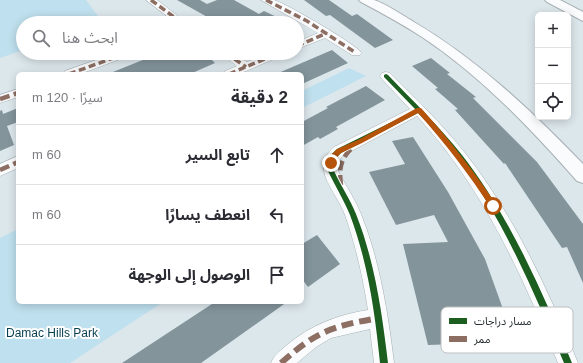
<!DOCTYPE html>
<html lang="ar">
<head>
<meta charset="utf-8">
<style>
  body { margin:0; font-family:Helvetica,"Noto Sans Arabic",sans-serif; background:#f2f2f3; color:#2b2b33; direction:rtl }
  .controls { position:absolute; right:12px; top:12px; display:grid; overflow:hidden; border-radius:6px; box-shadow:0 2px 10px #0003 }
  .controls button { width:36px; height:36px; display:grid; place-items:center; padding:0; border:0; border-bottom:1px solid #e1e1e2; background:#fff; color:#2b2b33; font:20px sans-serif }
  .stop { position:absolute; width:12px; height:12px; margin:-9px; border:3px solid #b45309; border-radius:50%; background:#fff }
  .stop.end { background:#b45309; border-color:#fff; box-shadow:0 1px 4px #0008 }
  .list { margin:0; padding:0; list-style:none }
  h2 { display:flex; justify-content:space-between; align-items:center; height:52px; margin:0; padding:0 16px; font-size:17px }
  h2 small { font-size:13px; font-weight:400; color:#7c7c81 }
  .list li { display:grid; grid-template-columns:26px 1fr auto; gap:12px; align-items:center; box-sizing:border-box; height:60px; padding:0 16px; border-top:1px solid #e1e1e2 }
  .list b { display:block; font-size:15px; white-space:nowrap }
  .list em { font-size:13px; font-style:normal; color:#7c7c81 }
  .icon { flex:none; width:22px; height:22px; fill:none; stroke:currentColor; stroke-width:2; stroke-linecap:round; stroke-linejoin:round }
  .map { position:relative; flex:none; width:583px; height:363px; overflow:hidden; direction:ltr }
  .search { position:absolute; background:#fff; box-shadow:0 2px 10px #0003; left:16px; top:16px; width:288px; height:44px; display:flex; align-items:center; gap:10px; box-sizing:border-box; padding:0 14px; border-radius:22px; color:#7c7c81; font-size:15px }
  .panel { position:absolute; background:#fff; box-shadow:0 2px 10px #0003; left:16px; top:72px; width:288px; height:232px; border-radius:6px; direction:rtl }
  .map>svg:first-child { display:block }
</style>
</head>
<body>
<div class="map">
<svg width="583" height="363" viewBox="0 0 583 363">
  <rect width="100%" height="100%" fill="#dce7ec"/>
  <!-- green -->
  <g fill="#bfe0ee">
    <path d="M0,0H86L103,23H23V50L0,58Z"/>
    <path d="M349,68L366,76L302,108V91Z"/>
    <path d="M18,229V302H163L70,363H0V238Z"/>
  </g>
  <!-- building -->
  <g fill="#83949b">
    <path d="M177,0H200L207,4L217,0H234L259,14L264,11L289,23H218Z"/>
    <path d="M304,0H329L352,16L357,14L393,40L375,48L330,15L326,16Z"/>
    <path d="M332,50L348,63L302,84V74H276Z"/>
    <path d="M160,53H183L190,60L205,53L215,63L190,74H108Z"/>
    <path d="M431,58L450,73L447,74L476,97L473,98L537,162L583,224V283L567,247L562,248L505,163L504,164L455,110L458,109L435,89L438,88L412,66Z"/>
    <path d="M366,86L385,100L336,127L338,129L320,139L318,137L302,146V122L328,108L326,107Z"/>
    <path d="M18,108V122L7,126L14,145L0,151V111L2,110L3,114Z"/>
    <path d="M413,137L448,192L485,259L517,348H484L483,343L428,345L403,244L448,242L434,215L396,225L369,172L405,164L392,141Z"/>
    <path d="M317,235L340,264L308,287L302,279V244Z"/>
    <path d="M215,302H287L201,363H122Z"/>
  </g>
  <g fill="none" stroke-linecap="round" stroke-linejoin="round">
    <defs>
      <g id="minor">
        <path d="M146,0H157L187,23H176Z"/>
        <path d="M261,0C265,0 270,0 274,0C287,4 354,43 362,53L360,55H352L325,38L297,49V42L318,33Z"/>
        <path d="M116,53H133L131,55L80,74H63L65,71Z"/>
        <path d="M220,53H233L247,62L269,53H285L283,55L239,74H223L225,71L237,66Z"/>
        <path d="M386,72L390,73C416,99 442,124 465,153C514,215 548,290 578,363H558C521,273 484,189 417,116L344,155C338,160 338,164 338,171C346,186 355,199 361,214C380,262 388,313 394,363H374L370,329L331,338L316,347L297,363H271C274,355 280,351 287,345C311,325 337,315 368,310C363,278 356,246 345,215C340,201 326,184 324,171C322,161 327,153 334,147L410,109L382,79L380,76L382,73Z"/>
        <path d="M18,89V97L0,103V95Z"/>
        <path d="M18,156V168L0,176V164Z"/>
      </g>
      <g id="tertiary">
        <path d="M359,0C364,0 370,0 374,0C388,5 402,15 414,22C478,60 532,111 583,164V183L577,181C530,128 481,76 422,37C402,24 382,13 361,2Z"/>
        <path d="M545,0H560L583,12V21L547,2Z"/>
      </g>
    </defs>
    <!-- minor casing -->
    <use href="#minor" stroke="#a9b2b6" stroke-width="1"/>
    <!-- tertiary casing -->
    <use href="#tertiary" stroke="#a9b2b6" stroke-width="2"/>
    <!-- minor -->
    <use href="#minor" fill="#fafbfc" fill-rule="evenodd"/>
    <!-- tertiary -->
    <use href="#tertiary" fill="#fafbfc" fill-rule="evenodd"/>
    <!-- quiet-far2 -->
    <g stroke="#8d6e63" stroke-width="3.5" stroke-dasharray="7 3.5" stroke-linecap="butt">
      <path d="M151,0L182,23"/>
      <path d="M266,0L307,21L356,53"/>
      <path d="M297,46L327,33"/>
      <path d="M226,53L246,67"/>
      <path d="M69,74L127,53"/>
      <path d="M229,74L279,53"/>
    </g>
    <!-- quiet-far1 -->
    <g stroke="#8d6e63" stroke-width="4.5" stroke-dasharray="10 4.5" stroke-linecap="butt">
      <path d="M0,99L18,93"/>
      <path d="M0,170L18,162"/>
      <path d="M341,185C339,169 340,159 352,148"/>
    </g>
    <!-- quiet -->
    <path stroke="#8d6e63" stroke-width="6" stroke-dasharray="12 6" stroke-linecap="butt" d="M281,363C317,331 332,326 379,318"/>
    <defs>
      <path id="cycleway" d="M386,74L388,75C413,101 439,126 462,155C510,217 542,291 572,363H564C536,297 508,230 467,171C453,150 436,131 418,113L341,153C334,159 334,162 334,171C341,186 350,199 356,214C375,262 382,313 388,363H380C375,313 368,263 350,215C344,200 335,186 328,171C328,160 329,156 337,149L416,110L384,77V75Z"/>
    </defs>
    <!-- cycleway casing -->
    <use href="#cycleway" stroke="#fff" stroke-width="2"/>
    <!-- cycleway -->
    <use href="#cycleway" fill="#1b5e20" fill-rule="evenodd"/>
  </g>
  <!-- route -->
  <path fill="#b45309" d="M417,108H421C449,139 473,170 496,204V208H491C469,174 445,143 418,113L362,143L341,153L336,158L333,165H329L328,163L331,155L337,149L358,140Z"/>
  <g text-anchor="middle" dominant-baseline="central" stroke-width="4" stroke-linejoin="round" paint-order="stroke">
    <!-- near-park labels -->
    <g font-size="12" fill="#063e4f" stroke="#fff">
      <text x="52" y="333">Damac Hills Park</text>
    </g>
  </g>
  <!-- legend -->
  <rect x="441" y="307" width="132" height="46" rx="6" fill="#fff" stroke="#bdbfc0" stroke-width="1"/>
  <rect x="449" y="318" width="18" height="6" fill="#1b5e20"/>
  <rect x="449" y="336" width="18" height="6" fill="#8d6e63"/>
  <g font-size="11" fill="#232b2e">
    <text x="474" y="325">مسار دراجات</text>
    <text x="474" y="343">ممر</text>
  </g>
</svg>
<div class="controls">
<button>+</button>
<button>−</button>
<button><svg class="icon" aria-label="locate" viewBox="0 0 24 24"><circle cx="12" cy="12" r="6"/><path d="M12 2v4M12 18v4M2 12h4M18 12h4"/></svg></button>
</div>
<div class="stop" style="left:493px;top:206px"></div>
<div class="stop end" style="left:331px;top:163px"></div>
<div class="search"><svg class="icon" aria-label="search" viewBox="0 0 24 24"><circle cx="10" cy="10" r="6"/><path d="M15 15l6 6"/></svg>ابحث هنا</div>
<section class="panel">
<h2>2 دقيقة<small>سيرًا · 120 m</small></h2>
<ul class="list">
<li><svg class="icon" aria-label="ahead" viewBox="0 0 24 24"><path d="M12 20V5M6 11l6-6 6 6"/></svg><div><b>تابع السير</b></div><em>60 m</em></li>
<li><svg class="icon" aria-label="left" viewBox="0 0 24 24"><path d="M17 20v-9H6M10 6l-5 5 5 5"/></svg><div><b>انعطف يسارًا</b></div><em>60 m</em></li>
<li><svg class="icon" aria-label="arrive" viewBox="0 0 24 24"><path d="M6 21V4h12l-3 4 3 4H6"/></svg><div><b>الوصول إلى الوجهة</b></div></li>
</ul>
</section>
</div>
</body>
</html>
